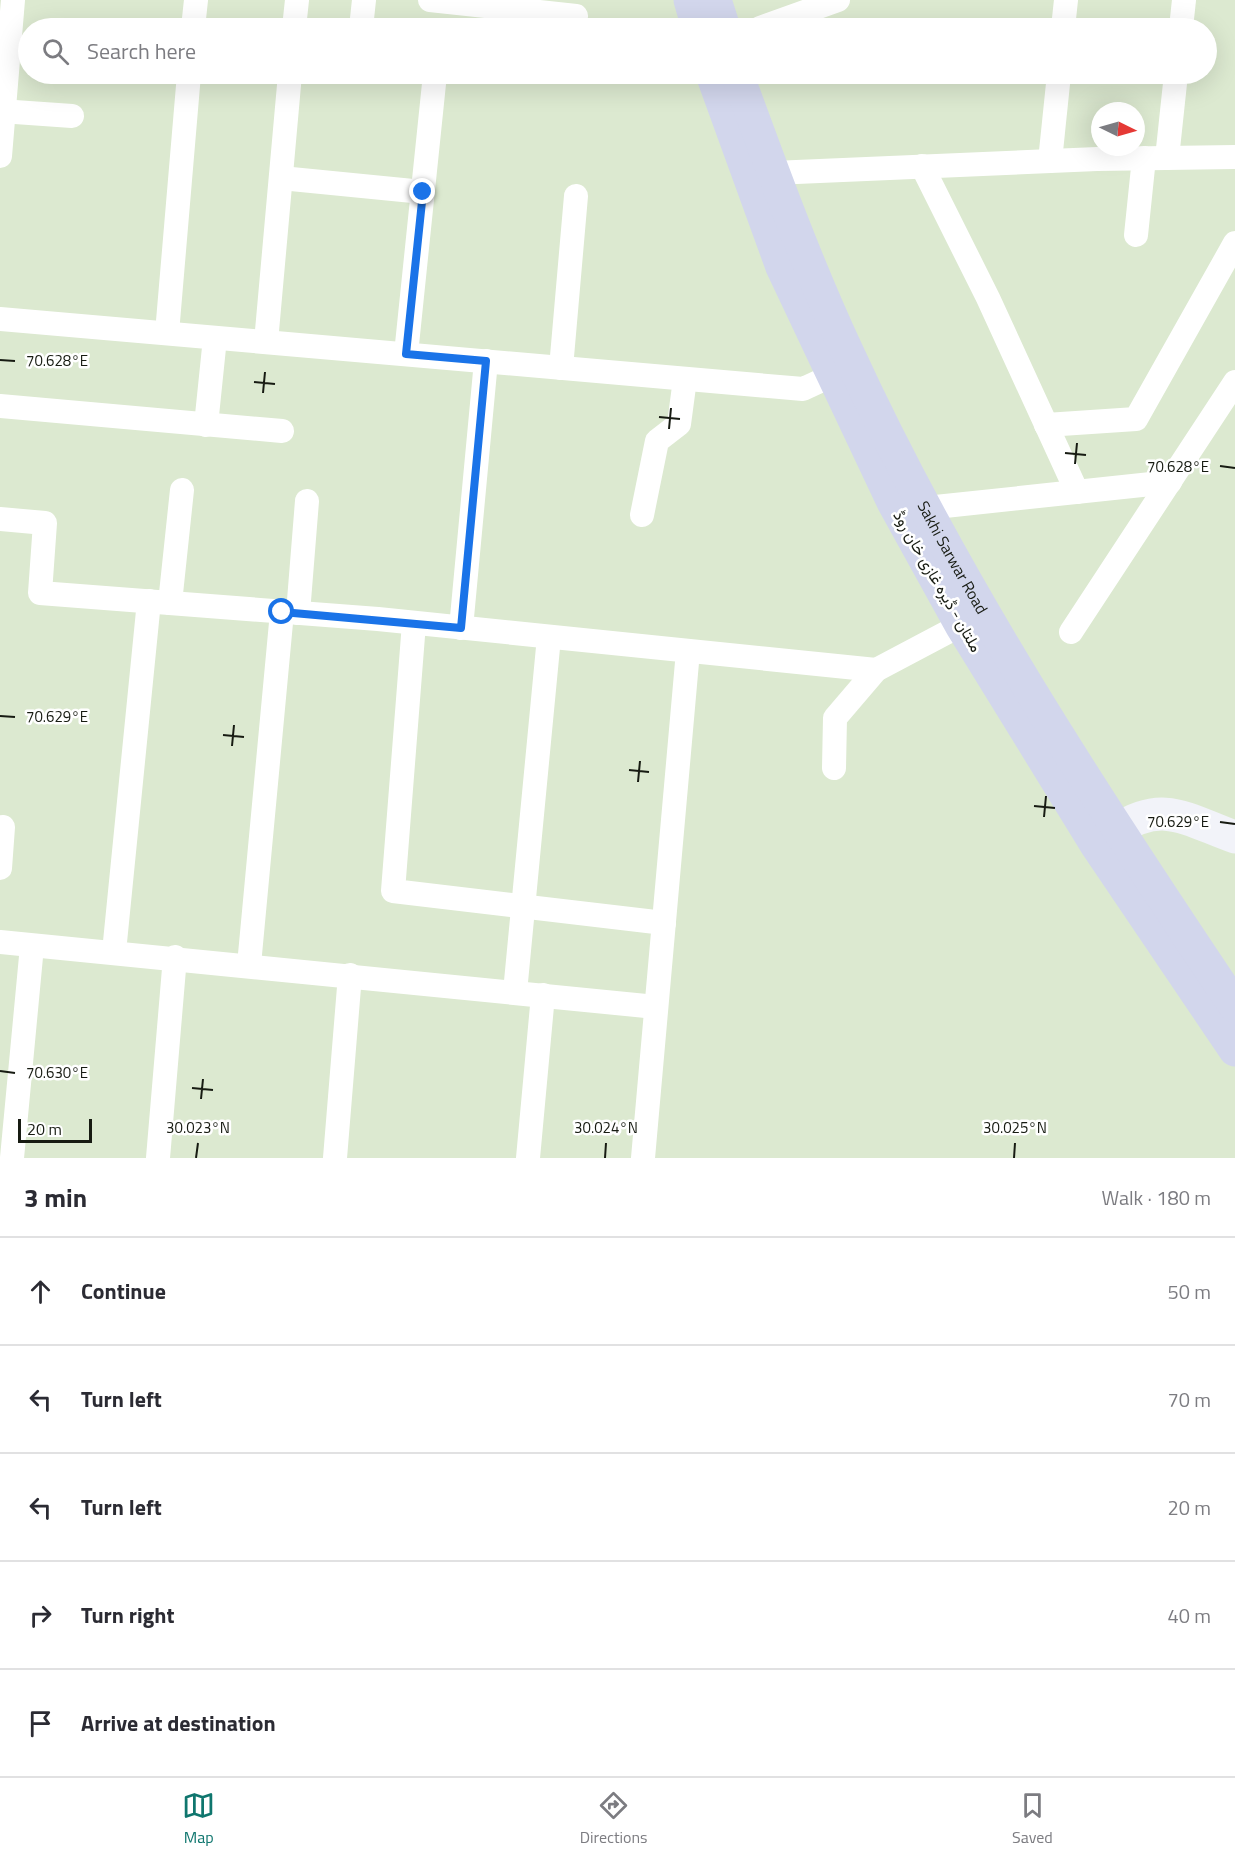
<!DOCTYPE html>
<html lang="en">
<head>
<meta charset="utf-8">
<style>
  body { margin:0; font-family:"Titillium Web",Vazirmatn,sans-serif; background:#f7f7f7; color:#2b2b33 }
  .compass { position:absolute; left:1091px; top:102px; width:54px; height:54px; border-radius:50%; background:#fff; box-shadow:0 6px 24px #0002; rotate:95deg }
  .scale { position:absolute; left:18px; bottom:15px; width:74px; box-sizing:border-box; padding-left:6px; border:3px solid #171b12; border-top:0; font-size:16px; line-height:21px; white-space:nowrap; color:#171b12; -webkit-text-stroke:4px #fff; paint-order:stroke }
  .stop { position:absolute; width:18px; height:18px; margin:-14px; border:4px solid #1a73e8; border-radius:50%; background:#fff }
  .stop.end { background:#1a73e8; border-color:#fff; box-shadow:0 2px 6px #0008 }
  .list { margin:0; padding:0; list-style:none }
  h2 { display:flex; justify-content:space-between; align-items:center; height:78px; margin:0; padding:0 24px; font-size:26px }
  h2 small { font-size:20px; font-weight:400; color:#7c7c81 }
  .list li { display:grid; grid-template-columns:39px 1fr auto; gap:18px; align-items:center; box-sizing:border-box; height:108px; padding:0 24px; border-top:2px solid #e1e1e2 }
  .list b { display:block; font-size:22px; white-space:nowrap }
  .list em { font-size:20px; font-style:normal; color:#7c7c81 }
  .icon { flex:none; width:33px; height:33px; fill:none; stroke:currentColor; stroke-width:2; stroke-linecap:round; stroke-linejoin:round }
  .map { position:relative; flex:none; width:1235px; height:1158px; overflow:hidden }
  .search { position:absolute; background:#fff; box-shadow:0 6px 24px #0002; left:18px; right:18px; top:18px; height:66px; display:flex; align-items:center; gap:15px; box-sizing:border-box; padding:0 21px; border-radius:33px; color:#7c7c81; font-size:22px }
  .sheet { height:618px; background:#fff }
  nav { display:flex; justify-content:space-around; align-items:center; box-sizing:border-box; height:84px; border-top:2px solid #e1e1e2; background:#fff; font-size:16px; color:#7c7c81 }
  nav a { display:grid; justify-items:center; gap:3px }
  nav .on { color:#0f766e }
  .map>svg:first-child { display:block }
</style>
</head>
<body>
<div class="map">
<svg width="1235" height="1158" viewBox="0 0 1235 1158">
  <rect width="100%" height="100%" fill="#dce9d0"/>
  <g fill="none" stroke-linecap="round" stroke-linejoin="round">
    <!-- street -->
    <g stroke="#fff" stroke-width="24">
      <path d="M430,0L576,16"/>
      <path d="M193,28L196,0"/>
      <path d="M294,28L297,0"/>
      <path d="M361,28L364,0"/>
      <path d="M760,28L838,0"/>
      <path d="M1063,28L1066,0"/>
      <path d="M1181,28L1184,0"/>
      <path d="M0,111L72,116"/>
      <path d="M0,156L13,0"/>
      <path d="M1167,158L1176,74"/>
      <path d="M1050,161L1059,74"/>
      <path d="M922,166L988,298L1077,492"/>
      <path d="M773,173L1097,159L1235,157"/>
      <path d="M281,178L423,192"/>
      <path d="M1136,235L1144,158"/>
      <path d="M0,319L803,389L833,375"/>
      <path d="M167,333L189,74"/>
      <path d="M266,342L290,74"/>
      <path d="M406,354L435,74"/>
      <path d="M561,368L576,196"/>
      <path d="M0,406L282,431"/>
      <path d="M206,425L215,338"/>
      <path d="M1046,425L1136,419L1235,243"/>
      <path d="M926,508L1170,482"/>
      <path d="M642,515L657,441L679,424L685,379"/>
      <path d="M0,519L45,523L40,593L378,619L876,670"/>
      <path d="M170,603L182,490"/>
      <path d="M298,613L307,501"/>
      <path d="M414,623L393,891L664,923"/>
      <path d="M461,628L486,361"/>
      <path d="M1071,632L1235,382"/>
      <path d="M834,768L835,718L876,670L961,625"/>
      <path d="M0,868L3,827"/>
      <path d="M0,942L656,1007"/>
      <path d="M114,952L149,601"/>
      <path d="M249,965L282,612"/>
      <path d="M515,992L549,637"/>
      <path d="M12,1158L32,946"/>
      <path d="M158,1158L175,957"/>
      <path d="M335,1158L350,975"/>
      <path d="M528,1158L543,995"/>
      <path d="M643,1158L688,651"/>
    </g>
    <!-- secondary -->
    <path stroke="#f2f3f9" stroke-width="33" d="M1117,830C1163,799 1187,820 1235,837"/>
    <!-- highway -->
    <g stroke="#d2d6ec" stroke-width="33">
      <path d="M690,0L698,28"/>
      <path d="M715,0L724,28"/>
      <path d="M712,74L782,267L893,502L961,625L1097,846L1235,1050"/>
      <path id="s1" d="M737,74C771,167 805,261 847,351C953,582 1094,796 1235,1006"/>
    </g>
  </g>
  <g fill="none" stroke-linecap="round" stroke-linejoin="round">
    <!-- route -->
    <path stroke="#1a73e8" stroke-width="8" d="M282,612L461,628L486,361L406,354L423,192"/>
  </g>
  <!-- ticks -->
  <path fill="none" stroke="#171b12" stroke-width="2" d="M0,360L15,361M254,382L275,384M263,393L265,372M659,417L680,419M669,429L671,408M1065,453L1086,455M1075,464L1077,443M1220,466L1235,468M0,716L15,717M223,735L244,737M232,746L234,725M629,770L649,772M638,782L640,761M1034,806L1055,808M1044,817L1046,796M1220,822L1235,824M0,1071L15,1073M192,1088L213,1090M201,1099L203,1079M196,1158L198,1143M605,1158L606,1143M1014,1158L1015,1143"/>
  <g text-anchor="middle" dominant-baseline="central" stroke-width="5" stroke-linejoin="round" paint-order="stroke">
    <!-- street labels -->
    <g font-size="16" fill="#171b12" stroke="#fff">
      <text stroke="none"><textPath href="#s1" startOffset="530">Sakhi Sarwar Road</textPath></text>
      <text transform="translate(938 581) rotate(60)">ملتان - ڈیرہ غازی خان روڈ</text>
    </g>
  </g>
  <g font-size="15" text-anchor="middle" fill="#171b12" stroke="#fff" stroke-width="5" stroke-linejoin="round" paint-order="stroke">
    <text x="57" y="366">70.628°E</text>
    <text x="1178" y="472">70.628°E</text>
    <text x="57" y="722">70.629°E</text>
    <text x="1178" y="827">70.629°E</text>
    <text x="57" y="1078">70.630°E</text>
    <text x="198" y="1133">30.023°N</text>
    <text x="606" y="1133">30.024°N</text>
    <text x="1015" y="1133">30.025°N</text>
  </g>
</svg>
<svg class="compass" viewBox="-18 -18 36 36"><path d="M0-13l5 13h-10z" fill="#e53935"/><path d="M0 13l5-13h-10z" fill="#7c7c81"/></svg>
<div class="scale">20 m</div>
<div class="stop" style="left:282px;top:612px"></div>
<div class="stop end" style="left:423px;top:192px"></div>
<div class="search"><svg class="icon" aria-label="search" viewBox="0 0 24 24"><circle cx="10" cy="10" r="6"/><path d="M15 15l6 6"/></svg>Search here</div>
</div>
<section class="sheet">
<h2>3 min<small>Walk · 180 m</small></h2>
<ul class="list">
<li><svg class="icon" aria-label="ahead" viewBox="0 0 24 24"><path d="M12 20V5M6 11l6-6 6 6"/></svg><div><b>Continue</b></div><em>50 m</em></li>
<li><svg class="icon" aria-label="left" viewBox="0 0 24 24"><path d="M17 20v-9H6M10 6l-5 5 5 5"/></svg><div><b>Turn left</b></div><em>70 m</em></li>
<li><svg class="icon" aria-label="left" viewBox="0 0 24 24"><path d="M17 20v-9H6M10 6l-5 5 5 5"/></svg><div><b>Turn left</b></div><em>20 m</em></li>
<li><svg class="icon" aria-label="right" viewBox="0 0 24 24"><path d="M7 20v-9h11M14 6l5 5-5 5"/></svg><div><b>Turn right</b></div><em>40 m</em></li>
<li><svg class="icon" aria-label="arrive" viewBox="0 0 24 24"><path d="M6 21V4h12l-3 4 3 4H6"/></svg><div><b>Arrive at destination</b></div></li>
</ul>
</section>
<nav>
<a class="on"><svg class="icon" aria-label="map" viewBox="0 0 24 24"><path d="M3 6l6-2 6 2 6-2v14l-6 2-6-2-6 2zM9 4v14M15 6v14"/></svg>Map</a>
<a><svg class="icon" aria-label="directions" viewBox="0 0 24 24"><path d="M12 3l9 9-9 9-9-9zM9 14v-3h6M13 9l2 2-2 2"/></svg>Directions</a>
<a><svg class="icon" aria-label="saved" viewBox="0 0 24 24"><path d="M7 4h10v16l-5-4-5 4z"/></svg>Saved</a>
</nav>
</body>
</html>
